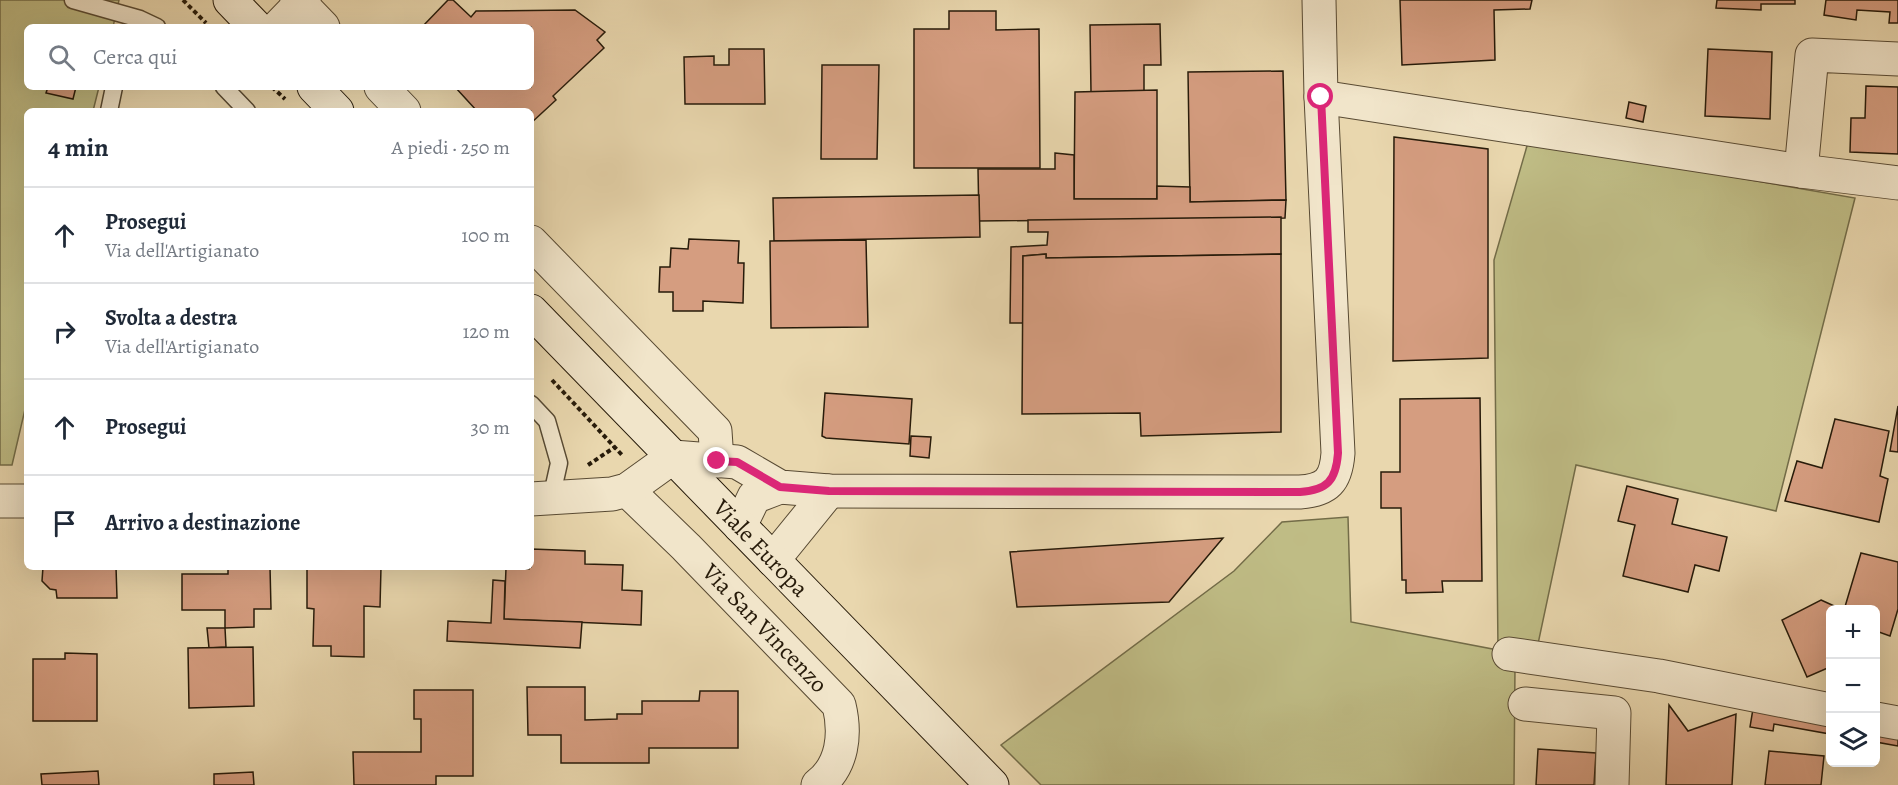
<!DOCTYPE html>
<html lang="it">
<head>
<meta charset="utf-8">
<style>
  body { margin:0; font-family:Alegreya,serif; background:#f6f6f7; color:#1f2937 }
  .controls { position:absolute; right:18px; bottom:18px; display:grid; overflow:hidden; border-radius:9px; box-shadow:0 6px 24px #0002 }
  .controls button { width:54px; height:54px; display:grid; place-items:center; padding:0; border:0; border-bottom:2px solid #e0e1e3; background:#fff; color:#1f2937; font:30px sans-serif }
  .stop { position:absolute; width:18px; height:18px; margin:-14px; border:4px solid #db2777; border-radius:50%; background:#fff }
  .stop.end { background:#db2777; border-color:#fff; box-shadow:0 2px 6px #0008 }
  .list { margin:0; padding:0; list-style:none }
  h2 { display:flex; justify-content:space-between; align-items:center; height:78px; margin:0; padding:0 24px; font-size:26px }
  h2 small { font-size:20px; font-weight:400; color:#747a83 }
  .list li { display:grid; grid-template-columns:39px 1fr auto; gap:18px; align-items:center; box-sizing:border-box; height:96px; padding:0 24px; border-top:2px solid #e0e1e3 }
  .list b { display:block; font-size:22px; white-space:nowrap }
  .list p { margin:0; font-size:20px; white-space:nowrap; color:#747a83 }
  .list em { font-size:20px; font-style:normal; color:#747a83 }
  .icon { flex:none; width:33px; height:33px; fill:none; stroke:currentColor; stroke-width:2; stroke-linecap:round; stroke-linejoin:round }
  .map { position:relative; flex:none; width:1898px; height:785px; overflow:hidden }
  .search { position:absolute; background:#fff; box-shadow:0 6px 24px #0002; left:24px; top:24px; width:510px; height:66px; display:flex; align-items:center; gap:15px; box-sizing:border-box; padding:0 21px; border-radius:9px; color:#747a83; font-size:22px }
  .panel { position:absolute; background:#fff; box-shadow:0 6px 24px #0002; left:24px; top:108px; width:510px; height:462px; border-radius:9px }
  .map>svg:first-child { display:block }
</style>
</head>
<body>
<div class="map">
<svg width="1898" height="785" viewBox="0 0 1898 785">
  <rect width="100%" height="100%" fill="#e9d7ae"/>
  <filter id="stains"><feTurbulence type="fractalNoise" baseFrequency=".00333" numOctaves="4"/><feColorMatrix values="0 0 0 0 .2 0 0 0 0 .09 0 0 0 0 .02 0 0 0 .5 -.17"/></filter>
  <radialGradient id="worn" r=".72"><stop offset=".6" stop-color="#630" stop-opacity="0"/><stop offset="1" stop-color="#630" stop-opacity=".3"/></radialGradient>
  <!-- green -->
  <g fill="#bfbc85" stroke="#736c48" stroke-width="1.5">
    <path d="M0,0H119L113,27H27V87H99L93,111H27V401L12,465H0Z"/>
    <path d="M1529,139L1600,154L1855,198L1776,511L1576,465L1538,644L1515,667L1514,785H1041L1001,745L1234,571L1282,522L1348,517L1351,622L1498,650L1494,260Z"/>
  </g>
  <!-- building -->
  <g fill="#d59d80" stroke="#271b0a" stroke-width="1.5">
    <path d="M448,0H453L471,17L476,11L575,10L605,32L597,40L604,48L553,96L556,100L531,123V111H477L455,87H531V27H422Z"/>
    <path d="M1400,0H1532L1530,9L1494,10L1495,60L1402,65Z"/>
    <path d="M1717,0H1795V4H1761V10L1716,8Z"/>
    <path d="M1826,0H1898V23H1889L1890,12L1857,10L1856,20L1824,15Z"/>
    <path d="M949,11H996V30L1039,29L1040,168H914V29H949Z"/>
    <path d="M1160,24L1161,65H1144V91L1091,92L1090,25Z"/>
    <path d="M729,49H764L765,104H685L684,57L714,56V65H729Z"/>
    <path d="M1708,49L1772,52L1770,119L1705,116Z"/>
    <path d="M822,65H879L877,159H821Z"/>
    <path d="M1283,71L1286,200L1190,202L1188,72Z"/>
    <path d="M1866,86L1898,87V154L1850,152L1851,118H1865Z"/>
    <path d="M48,87H76L73,99L46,93Z"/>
    <path d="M1157,90V199H1074L1075,92Z"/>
    <path d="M1629,102L1646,106L1643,122L1626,118Z"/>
    <path d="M1394,137L1488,149V358L1393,361Z"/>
    <path d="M1055,153L1074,155V199H1157V186L1190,187V202L1286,200L1285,218L979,221L978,169H1055Z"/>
    <path d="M979,195L980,237L774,241L773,198Z"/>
    <path d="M1281,217V254L1046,258V254L1023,256V323H1010L1011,247L1047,245L1048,232H1028V220Z"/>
    <path d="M689,239L739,241L738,263H744L743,303L703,301V311H673V292H659L660,267H670L671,248L688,249Z"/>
    <path d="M866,240L868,327L771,328L770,241Z"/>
    <path d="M1046,254V258L1281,254V432L1141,436L1140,413L1022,414L1023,256Z"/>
    <path d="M825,393L912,399L909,444L826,438L822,436Z"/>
    <path d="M1480,398L1482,581H1442L1443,592L1406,593V580H1402L1401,508H1381V472H1400V399Z"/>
    <path d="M1898,406V452L1890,451Z"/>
    <path d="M1835,419L1889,431L1880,476L1888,479L1879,522L1785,501L1797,461L1822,468Z"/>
    <path d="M911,436L931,437L929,458L910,456Z"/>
    <path d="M1627,486L1678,499L1672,524L1727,537L1719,571L1695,565L1688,592L1623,576L1635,525L1618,521Z"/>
    <path d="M1223,538L1169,602L1017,607L1010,552Z"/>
    <path d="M531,549L585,551V564L623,565L622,590L642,591L641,625L504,619L506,568L529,569V567H531Z"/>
    <path d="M1861,553L1898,562V609L1890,636L1876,631V610H1844Z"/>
    <path d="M43,567H116L117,598H57L56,590L50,589L42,581Z"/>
    <path d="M228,567H270L271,609H254V627L225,628V610H182V574H228Z"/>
    <path d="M307,567H381L380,607L364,606V657L331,656V646H313L314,609L307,608Z"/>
    <path d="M493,580L505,581L504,619L582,622L580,648L447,641L448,621L491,623Z"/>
    <path d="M1821,600L1843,610H1830V667L1807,677L1782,620Z"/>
    <path d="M207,628H225L226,647L209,648Z"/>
    <path d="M253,647L254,706L189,708L188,648Z"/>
    <path d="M65,653L97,654V721H33V659H65Z"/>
    <path d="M527,687H585V720L617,719V714H642V701H699L700,691H738V748H649V763H561V735H528Z"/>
    <path d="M414,690H473V776H436V785H354L353,752H421V719H414Z"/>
    <path d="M1754,703L1830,717V734L1774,724L1773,731L1750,727Z"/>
    <path d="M1669,705L1688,731L1736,714L1732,785H1666Z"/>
    <path d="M1876,726L1898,730V746L1876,742Z"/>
    <path d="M1538,749L1596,753L1594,785H1536Z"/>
    <path d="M1769,751L1824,756L1821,785H1765Z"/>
    <path d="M98,771L99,785H42L41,774Z"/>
    <path d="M253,772L254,785H214V774Z"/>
  </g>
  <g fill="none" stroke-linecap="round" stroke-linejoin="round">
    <defs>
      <g id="service">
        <path d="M73,0L140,19L157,27"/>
        <path d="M224,87L247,111"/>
        <path d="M109,111L114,87"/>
        <path d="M531,404L547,421L559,463L551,499"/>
      </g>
      <g id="minor">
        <path d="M297,0L323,27"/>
        <path d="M278,27L304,0"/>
        <path d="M381,87L404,111"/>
        <path d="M1321,97L1801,171L1898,183"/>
        <path d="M1801,171L1812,55L1898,59"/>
        <path d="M531,242L715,431L717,461"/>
        <path d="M627,490L686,547L839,705C846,734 843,766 818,785"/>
        <path d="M531,499L612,494L627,490L673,457L737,462L780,487L829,491L1300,492C1327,490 1336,481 1338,453L1321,97L1319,0"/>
        <path d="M0,501H27"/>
        <path d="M740,526L754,497L780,487"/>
        <path d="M773,560L829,491"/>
        <path d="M1509,654L1659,676L1830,710"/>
        <path d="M1525,704L1614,713L1612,785"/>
        <path d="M1876,719L1898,723"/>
      </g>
      <g id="secondary">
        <path d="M230,0L256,27"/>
        <path d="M314,87L337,111"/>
        <path d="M531,311L992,785"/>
      </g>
    </defs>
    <!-- service casing -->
    <use href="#service" stroke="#584a33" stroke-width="19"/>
    <!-- minor casing -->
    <use href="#minor" stroke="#584a33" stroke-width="35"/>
    <!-- secondary casing -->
    <use href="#secondary" stroke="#271b0a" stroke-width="35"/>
    <!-- path -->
    <g stroke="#271b0a" stroke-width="4" stroke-dasharray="4.5 3" stroke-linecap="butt">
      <path d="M183,0L206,23"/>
      <path d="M272,87L285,99"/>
      <path d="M552,380L623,456"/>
      <path d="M588,465L615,447"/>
    </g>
    <!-- service -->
    <use href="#service" stroke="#f1e5ca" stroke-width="16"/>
    <!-- minor -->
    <use href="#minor" stroke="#f1e5ca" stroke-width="33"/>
    <!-- secondary -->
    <use href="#secondary" stroke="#f1e5ca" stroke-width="33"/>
  </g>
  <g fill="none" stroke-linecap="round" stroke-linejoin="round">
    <!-- route -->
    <path stroke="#db2777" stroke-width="8" d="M717,461L737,462L780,487L829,491L1300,492C1327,490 1336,481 1338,453L1321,97"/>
  </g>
  <g text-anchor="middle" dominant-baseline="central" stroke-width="4.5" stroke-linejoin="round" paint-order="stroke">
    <!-- street labels -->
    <g font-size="24" fill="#271b0a" stroke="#f1e5ca">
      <text transform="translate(761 548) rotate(46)">Viale Europa</text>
      <text transform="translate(765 628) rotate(46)">Via San Vincenzo</text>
    </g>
  </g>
  <rect width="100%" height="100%" filter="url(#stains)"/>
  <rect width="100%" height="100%" fill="url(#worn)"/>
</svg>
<div class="controls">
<button>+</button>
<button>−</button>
<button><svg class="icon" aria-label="layers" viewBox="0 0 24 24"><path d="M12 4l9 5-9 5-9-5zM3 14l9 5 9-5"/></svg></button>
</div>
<div class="stop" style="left:1321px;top:97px"></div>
<div class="stop end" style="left:717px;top:461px"></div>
<div class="search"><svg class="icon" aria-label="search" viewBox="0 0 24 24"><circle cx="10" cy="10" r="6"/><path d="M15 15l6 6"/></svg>Cerca qui</div>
<section class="panel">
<h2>4 min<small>A piedi · 250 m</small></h2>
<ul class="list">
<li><svg class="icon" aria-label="ahead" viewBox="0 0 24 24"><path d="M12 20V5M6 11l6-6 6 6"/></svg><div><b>Prosegui</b><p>Via dell'Artigianato</p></div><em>100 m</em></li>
<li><svg class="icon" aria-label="right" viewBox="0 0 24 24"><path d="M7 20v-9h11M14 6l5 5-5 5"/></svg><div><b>Svolta a destra</b><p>Via dell'Artigianato</p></div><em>120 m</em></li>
<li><svg class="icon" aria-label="ahead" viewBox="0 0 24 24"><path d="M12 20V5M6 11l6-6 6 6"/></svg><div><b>Prosegui</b></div><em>30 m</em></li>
<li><svg class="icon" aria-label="arrive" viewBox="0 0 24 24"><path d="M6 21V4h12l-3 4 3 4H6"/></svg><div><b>Arrivo a destinazione</b></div></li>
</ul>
</section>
</div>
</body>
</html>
